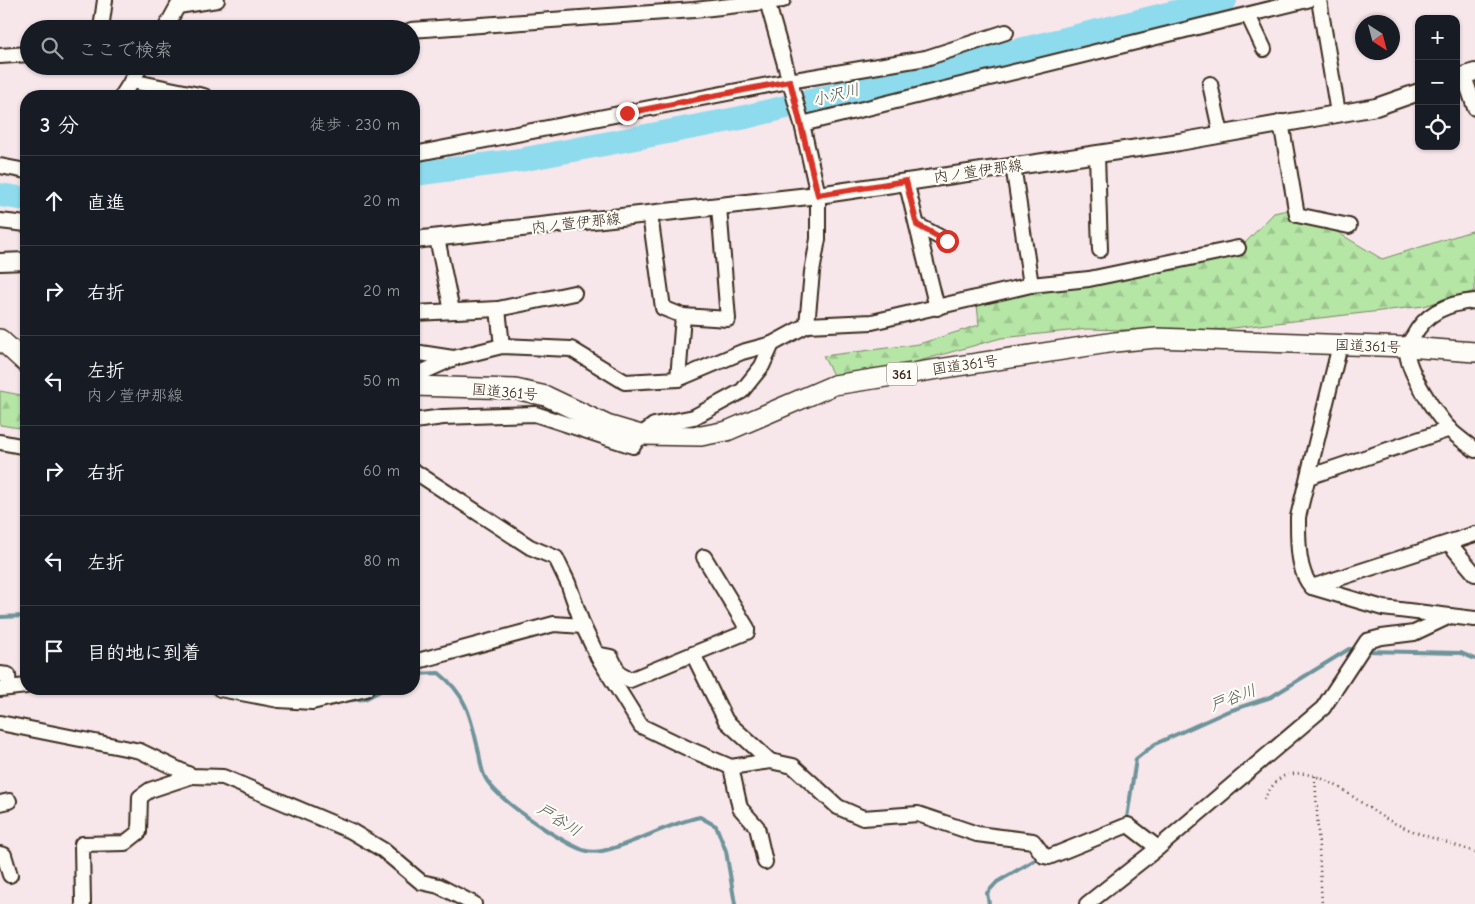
<!DOCTYPE html>
<html lang="ja">
<head>
<meta charset="utf-8">
<style>
  body { margin:0; font-family:"Comic Neue","Klee One",sans-serif; background:#20242c; color:#f1f3f6 }
  .controls { position:absolute; right:15px; top:15px; display:grid; overflow:hidden; border-radius:10px; box-shadow:0 1px 4px #0004 }
  .controls button { width:45px; height:45px; display:grid; place-items:center; padding:0; border:0; border-bottom:1px solid #363941; background:#171b24; color:#f1f3f6; font:25px sans-serif }
  .compass { position:absolute; left:1355px; top:15px; width:45px; height:45px; border-radius:50%; background:#171b24; box-shadow:0 1px 4px #0004; rotate:144deg }
  .stop { position:absolute; width:15px; height:15px; margin:-11px; border:4px solid #d93025; border-radius:50%; background:#fff }
  .stop.end { background:#d93025; border-color:#fff; box-shadow:0 1px 5px #0008 }
  .list { margin:0; padding:0; list-style:none }
  h2 { display:flex; justify-content:space-between; align-items:center; height:65px; margin:0; padding:0 20px; font-size:21px }
  h2 small { font-size:16px; font-weight:400; color:#9ea1a6 }
  .list li { display:grid; grid-template-columns:32px 1fr auto; gap:15px; align-items:center; box-sizing:border-box; height:90px; padding:0 20px; border-top:1px solid #363941 }
  .list b { display:block; font-size:19px; white-space:nowrap }
  .list p { margin:0; font-size:16px; white-space:nowrap; color:#9ea1a6 }
  .list em { font-size:16px; font-style:normal; color:#9ea1a6 }
  .icon { flex:none; width:28px; height:28px; fill:none; stroke:currentColor; stroke-width:2; stroke-linecap:round; stroke-linejoin:round }
  .map { position:relative; flex:none; width:1475px; height:904px; overflow:hidden }
  .search { position:absolute; background:#171b24; box-shadow:0 1px 4px #0004; left:20px; top:20px; width:400px; height:55px; display:flex; align-items:center; gap:12px; box-sizing:border-box; padding:0 18px; border-radius:28px; color:#9ea1a6; font-size:19px }
  .panel { position:absolute; background:#171b24; box-shadow:0 1px 4px #0004; left:20px; top:90px; width:400px; height:605px; border-radius:20px }
  .map>svg:first-child { display:block }
</style>
</head>
<body>
<div class="map">
<svg width="1475" height="904" viewBox="0 0 1475 904">
  <defs>
    <pattern id="forest-firs" width="22" height="20" patternUnits="userSpaceOnUse" patternTransform="scale(1.25)"><rect width="22" height="20" fill="#b5e6a6"/><path d="M5 1l3.5 6h-7zM16 11l3.5 6h-7z" fill="#9dc58e"/></pattern>
  </defs>
  <rect width="100%" height="100%" fill="#f7e6ea"/>
  <filter id="ink" filterUnits="userSpaceOnUse"><feTurbulence type="fractalNoise" baseFrequency=".02" numOctaves="2"/><feDisplacementMap in="SourceGraphic" scale="10" xChannelSelector="R" yChannelSelector="G"/><feConvolveMatrix kernelMatrix="1 2 1 2 8 2 1 2 1" color-interpolation-filters="sRGB"/></filter>
  <g filter="url(#ink)">
    <!-- forest -->
    <g fill="url(#forest-firs)" stroke="#788862">
      <path d="M1297,208L1382,259L1475,230V291L1424,306L1198,332L1088,329L1001,338L880,372L833,375L823,356L919,344L979,325L977,304L997,291L1110,281L1245,243L1274,213Z"/>
      <path d="M0,391L26,396V429L0,425Z"/>
    </g>
    <g fill="none" stroke-linecap="round" stroke-linejoin="round">
      <!-- stream -->
      <g stroke="#6d949a" stroke-width="4">
        <path d="M0,617L26,616"/>
        <path d="M1364,651L1461,653L1475,659"/>
        <path d="M414,674L439,673C468,696 471,719 479,753C480,760 481,768 484,775C493,798 560,841 583,850C588,852 597,852 602,851C635,844 666,824 700,817L716,826L726,851L735,904"/>
        <path d="M302,689L314,695"/>
        <path d="M342,701L365,699L384,689"/>
        <path d="M1098,830L1127,818L1136,759L1155,744L1226,712L1271,697L1349,649L1357,650"/>
        <path d="M989,904L987,893L997,882L1035,860"/>
      </g>
      <!-- river -->
      <g stroke="#8edbed" stroke-width="24">
        <path d="M414,174L520,160L741,118L1225,0"/>
        <path d="M0,195L26,199"/>
      </g>
      <defs>
        <g id="minor">
          <path d="M1319,0L1338,113"/>
          <path d="M178,6L217,0"/>
          <path d="M1248,15L1264,49"/>
          <path d="M101,29L105,0"/>
          <path d="M165,29L181,0"/>
          <path d="M411,30L694,10L783,0"/>
          <path d="M0,56L29,54"/>
          <path d="M1464,76L1475,108"/>
          <path d="M131,81L204,96"/>
          <path d="M1210,84L1221,134"/>
          <path d="M122,96L141,66"/>
          <path d="M1281,122L1297,215L1349,226"/>
          <path d="M802,124L1307,0"/>
          <path d="M414,154L789,81L926,58L1006,32"/>
          <path d="M1097,155L1100,250"/>
          <path d="M1013,165L1031,285"/>
          <path d="M0,166L26,171"/>
          <path d="M906,181L937,308"/>
          <path d="M650,215L663,308L683,316"/>
          <path d="M0,221L26,224"/>
          <path d="M917,225L947,241"/>
          <path d="M437,238L452,311"/>
          <path d="M1475,301C1448,303 1426,312 1413,337C1411,340 1408,344 1407,347C1404,368 1437,416 1451,431C1459,438 1467,444 1475,450"/>
          <path d="M498,309L502,346"/>
          <path d="M414,313L498,309L574,293"/>
          <path d="M807,325L872,322L1031,285L1089,279L1238,248"/>
          <path d="M1340,345L1298,517C1298,538 1297,572 1312,587L1383,608L1475,619"/>
          <path d="M414,352L453,358"/>
          <path d="M414,376L454,358L502,346L571,349L625,382L678,379L742,352L772,344"/>
          <path d="M678,379L683,316L728,319L719,207"/>
          <path d="M414,421L443,417L535,414L633,446L641,435L654,425L694,417L742,391L762,366L772,344L807,325L812,272L818,239V195L802,124L767,1"/>
          <path d="M0,442L26,447"/>
          <path d="M414,471L530,547L556,558L568,583L583,626L598,657L641,726L689,749L731,767L770,761L793,766L838,807L863,818L918,814L977,834L1033,841L1044,856L1049,857L1128,825L1158,848"/>
          <path d="M1308,477L1450,429"/>
          <path d="M1449,543L1475,574"/>
          <path d="M1312,587L1475,534"/>
          <path d="M693,654L747,632V628L704,557"/>
          <path d="M598,657L601,655L611,657L619,674L630,680L693,654L726,721L770,761"/>
          <path d="M414,662L554,624L583,626"/>
          <path d="M0,674L8,675L9,688"/>
          <path d="M0,689L26,686"/>
          <path d="M220,689L279,700L312,702L366,689"/>
          <path d="M0,723L140,751L192,776L223,777L351,831L383,850L421,882L439,886L474,904"/>
          <path d="M731,767L740,808L757,827L765,862"/>
          <path d="M0,803L9,801"/>
          <path d="M0,854L4,855L10,875"/>
          <path d="M83,904L82,844L125,843L139,832L140,797L150,790L192,776"/>
          <path d="M1087,904L1158,848L1323,708L1367,641L1382,637L1414,633L1450,616"/>
        </g>
        <g id="major">
          <path d="M1456,78L1475,72"/>
          <path d="M414,240L818,195L1179,142L1376,107L1419,92"/>
          <path d="M0,262L26,261"/>
        </g>
        <g id="highway">
          <path d="M0,339L26,363"/>
          <path d="M414,386L515,389L546,396L607,425L641,435L701,436L727,431L834,385L1115,342L1156,338L1407,347L1475,352"/>
        </g>
      </defs>
      <!-- minor casing -->
      <use href="#minor" stroke="#3b2a1e" stroke-width="18"/>
      <!-- major casing -->
      <use href="#major" stroke="#3b2a1e" stroke-width="20"/>
      <!-- highway casing -->
      <use href="#highway" stroke="#3b2a1e" stroke-width="22"/>
      <!-- path -->
      <g stroke="#3b2a1e" stroke-width="2.5" stroke-dasharray="1 4" stroke-linecap="butt">
        <path d="M1315,776L1322,904"/>
        <path d="M1264,799C1269,791 1275,780 1284,776C1321,763 1359,805 1388,820C1415,834 1447,842 1475,852"/>
      </g>
      <!-- minor -->
      <use href="#minor" stroke="#fdfcf7" stroke-width="14"/>
      <!-- major -->
      <use href="#major" stroke="#fdfcf7" stroke-width="16"/>
      <!-- highway -->
      <use href="#highway" stroke="#fdfcf7" stroke-width="19"/>
    </g>
  </g>
  <g fill="none" stroke-linecap="round" stroke-linejoin="round" filter="url(#ink)">
    <!-- route -->
    <path stroke="#d93025" stroke-width="6" d="M627,113L790,81L818,195L906,181L917,225L947,241"/>
  </g>
  <g text-anchor="middle" dominant-baseline="central" stroke-width="4.5" stroke-linejoin="round" paint-order="stroke">
    <!-- shield labels -->
    <rect fill="#fdfcf7" stroke="#75695f" stroke-width="1" x="887" y="362.5" width="30" height="23" rx="4"/>
    <g font-size="14" font-weight="bold" fill="#3b2a1e">
      <text x="902" y="374">361</text>
    </g>
    <!-- street labels -->
    <g font-size="15" fill="#3b2a1e" stroke="#fdfcf7">
      <text transform="translate(978 171) rotate(-8)">内ノ萱伊那線</text>
      <text transform="translate(576 223) rotate(-6)">内ノ萱伊那線</text>
      <text transform="translate(1368 346) rotate(2)">国道361号</text>
      <text transform="translate(965 365) rotate(-8)">国道361号</text>
      <text transform="translate(505 392) rotate(5)">国道361号</text>
    </g>
    <!-- water labels -->
    <g font-size="16" font-style="italic" fill="#505652" stroke="#fdfcf7">
      <text transform="translate(836 95) rotate(-14)">小沢川</text>
      <text transform="translate(1233 698) rotate(-20)">戸谷川</text>
      <text transform="translate(559 820) rotate(32)">戸谷川</text>
    </g>
  </g>
</svg>
<div class="controls">
<button>+</button>
<button>−</button>
<button><svg class="icon" aria-label="locate" viewBox="0 0 24 24"><circle cx="12" cy="12" r="6"/><path d="M12 2v4M12 18v4M2 12h4M18 12h4"/></svg></button>
</div>
<svg class="compass" viewBox="-18 -18 36 36"><path d="M0-13l5 13h-10z" fill="#e53935"/><path d="M0 13l5-13h-10z" fill="#9ea1a6"/></svg>
<div class="stop" style="left:947px;top:241px"></div>
<div class="stop end" style="left:627px;top:113px"></div>
<div class="search"><svg class="icon" aria-label="search" viewBox="0 0 24 24"><circle cx="10" cy="10" r="6"/><path d="M15 15l6 6"/></svg>ここで検索</div>
<section class="panel">
<h2>3 分<small>徒歩 · 230 m</small></h2>
<ul class="list">
<li><svg class="icon" aria-label="ahead" viewBox="0 0 24 24"><path d="M12 20V5M6 11l6-6 6 6"/></svg><div><b>直進</b></div><em>20 m</em></li>
<li><svg class="icon" aria-label="right" viewBox="0 0 24 24"><path d="M7 20v-9h11M14 6l5 5-5 5"/></svg><div><b>右折</b></div><em>20 m</em></li>
<li><svg class="icon" aria-label="left" viewBox="0 0 24 24"><path d="M17 20v-9H6M10 6l-5 5 5 5"/></svg><div><b>左折</b><p>内ノ萱伊那線</p></div><em>50 m</em></li>
<li><svg class="icon" aria-label="right" viewBox="0 0 24 24"><path d="M7 20v-9h11M14 6l5 5-5 5"/></svg><div><b>右折</b></div><em>60 m</em></li>
<li><svg class="icon" aria-label="left" viewBox="0 0 24 24"><path d="M17 20v-9H6M10 6l-5 5 5 5"/></svg><div><b>左折</b></div><em>80 m</em></li>
<li><svg class="icon" aria-label="arrive" viewBox="0 0 24 24"><path d="M6 21V4h12l-3 4 3 4H6"/></svg><div><b>目的地に到着</b></div></li>
</ul>
</section>
</div>
</body>
</html>
